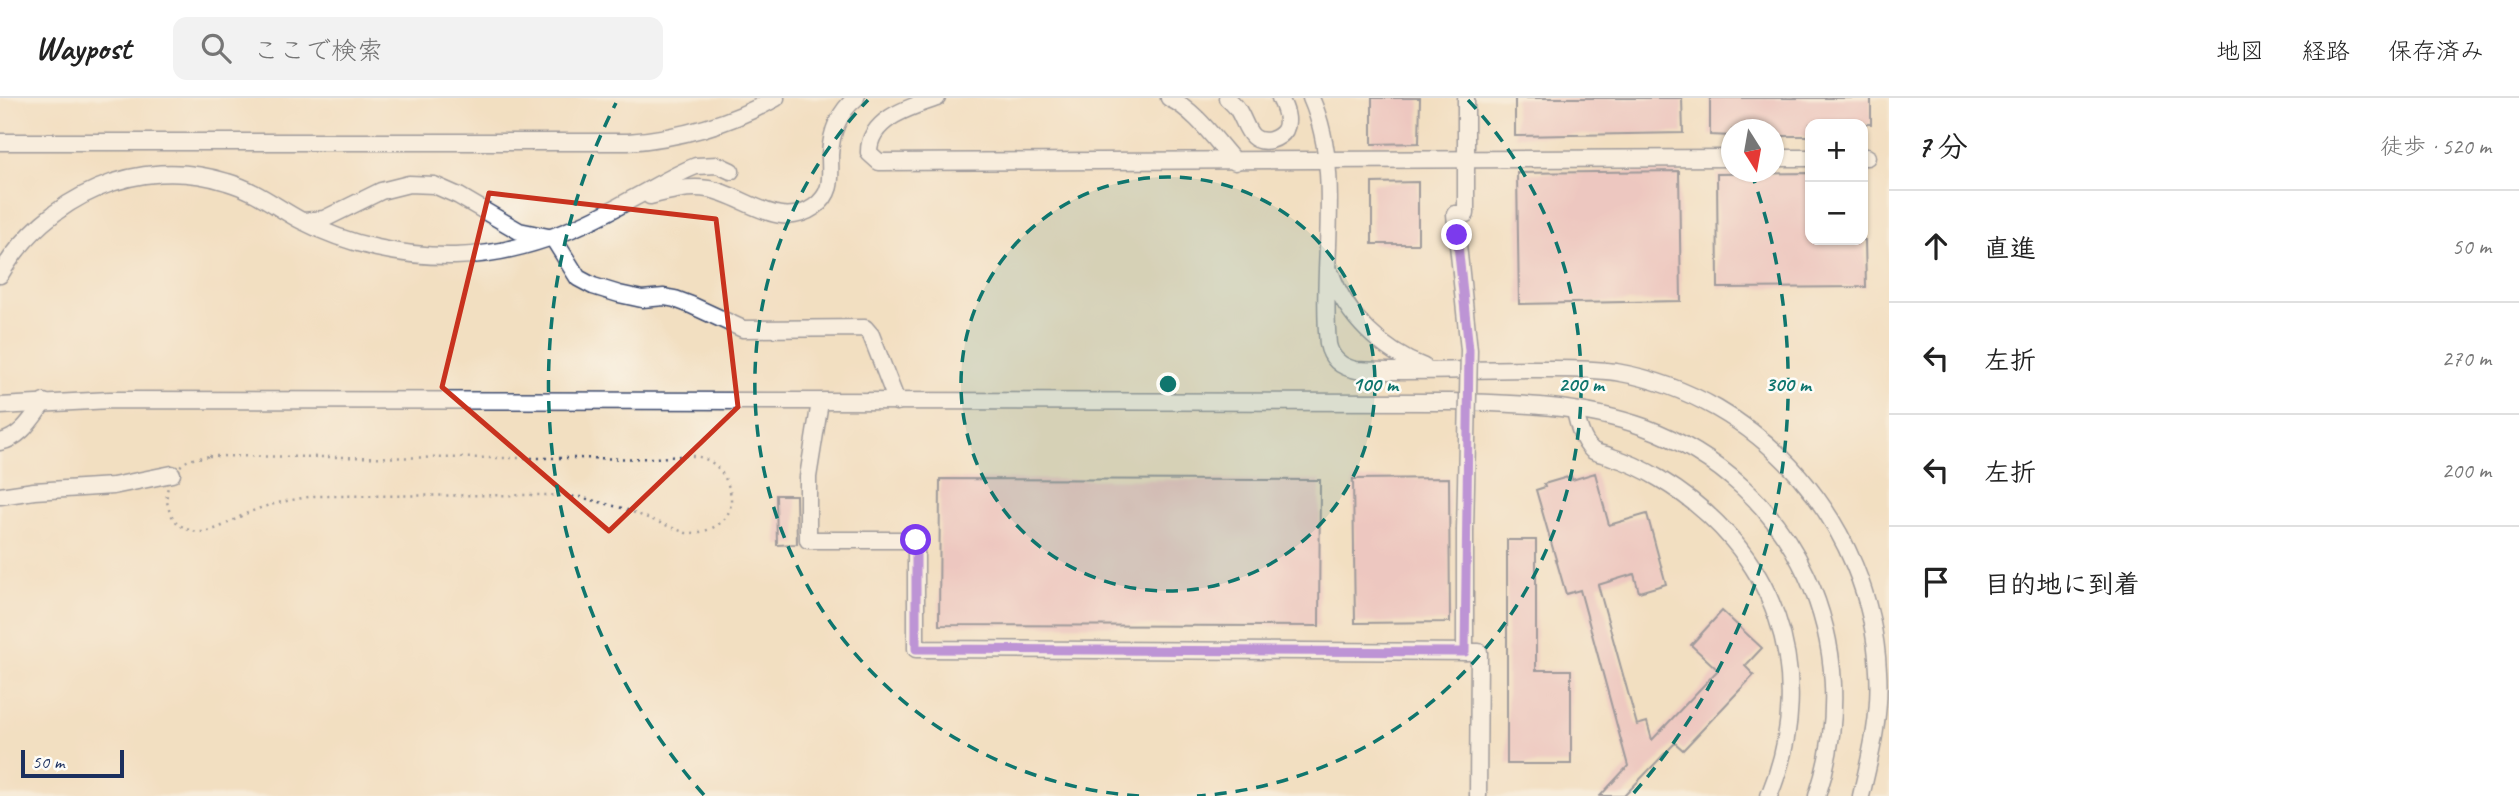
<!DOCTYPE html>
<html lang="ja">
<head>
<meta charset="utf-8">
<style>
  body { margin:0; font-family:Caveat,"Klee One",sans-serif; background:#f2f2f2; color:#222 }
  .controls { position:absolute; right:21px; top:21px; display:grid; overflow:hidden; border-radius:14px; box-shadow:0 2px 5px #0004 }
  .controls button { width:63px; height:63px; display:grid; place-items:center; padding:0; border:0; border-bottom:2px solid #e0e0e0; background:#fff; color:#222; font:35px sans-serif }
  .compass { position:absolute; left:1721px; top:21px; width:63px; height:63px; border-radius:50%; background:#fff; box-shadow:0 2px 5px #0004; rotate:169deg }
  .scale { position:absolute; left:21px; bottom:18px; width:103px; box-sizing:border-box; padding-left:7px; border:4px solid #1b2f5e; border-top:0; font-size:19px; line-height:24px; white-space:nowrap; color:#1b2f5e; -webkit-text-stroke:5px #fdfcf7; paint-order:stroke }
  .stop { position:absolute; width:21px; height:21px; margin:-16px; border:5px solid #7c3aed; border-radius:50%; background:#fff }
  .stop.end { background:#7c3aed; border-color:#fff; box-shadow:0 2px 7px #0008 }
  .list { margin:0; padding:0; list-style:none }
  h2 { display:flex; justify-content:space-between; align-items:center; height:91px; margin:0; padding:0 28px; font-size:30px }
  h2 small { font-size:23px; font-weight:400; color:#767676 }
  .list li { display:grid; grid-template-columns:46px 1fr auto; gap:21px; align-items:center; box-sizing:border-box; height:112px; padding:0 28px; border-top:2px solid #e0e0e0 }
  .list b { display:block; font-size:26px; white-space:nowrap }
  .list em { font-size:23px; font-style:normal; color:#767676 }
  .icon { flex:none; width:38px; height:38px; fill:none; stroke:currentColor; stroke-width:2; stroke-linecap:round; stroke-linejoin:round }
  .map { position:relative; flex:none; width:1889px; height:698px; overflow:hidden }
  header { display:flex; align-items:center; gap:42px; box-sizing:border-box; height:98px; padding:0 35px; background:#fff; border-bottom:2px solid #e0e0e0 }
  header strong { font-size:33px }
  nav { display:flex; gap:38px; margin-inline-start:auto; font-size:24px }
  .search { width:490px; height:63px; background:#f2f2f2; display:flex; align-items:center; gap:18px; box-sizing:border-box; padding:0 24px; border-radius:14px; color:#767676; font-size:26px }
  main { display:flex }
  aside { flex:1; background:#fff }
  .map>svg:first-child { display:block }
</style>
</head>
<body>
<header>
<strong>Waypost</strong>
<div class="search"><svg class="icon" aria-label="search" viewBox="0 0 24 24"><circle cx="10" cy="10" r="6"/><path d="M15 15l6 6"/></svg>ここで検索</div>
<nav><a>地図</a><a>経路</a><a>保存済み</a></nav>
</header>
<main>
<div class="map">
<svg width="1889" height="698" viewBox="0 0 1889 698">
  <rect width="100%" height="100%" fill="#fdfcf7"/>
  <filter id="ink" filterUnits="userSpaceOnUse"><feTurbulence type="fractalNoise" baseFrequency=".0143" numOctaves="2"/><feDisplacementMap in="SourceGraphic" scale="14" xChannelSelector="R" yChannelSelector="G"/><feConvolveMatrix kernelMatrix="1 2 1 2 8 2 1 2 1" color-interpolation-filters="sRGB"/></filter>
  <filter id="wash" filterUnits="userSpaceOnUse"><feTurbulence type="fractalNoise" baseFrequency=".00686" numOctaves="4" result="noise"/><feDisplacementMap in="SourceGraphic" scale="28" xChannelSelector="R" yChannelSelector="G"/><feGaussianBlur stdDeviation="1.57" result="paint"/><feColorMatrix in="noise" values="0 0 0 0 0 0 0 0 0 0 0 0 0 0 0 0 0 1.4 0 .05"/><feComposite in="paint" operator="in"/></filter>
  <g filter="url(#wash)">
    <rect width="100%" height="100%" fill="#f2dfc1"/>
    <g id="blocks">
      <!-- building -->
      <g fill="#e7acbe">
        <path d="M1372,0H1420L1419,45L1372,46Z"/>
        <path d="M1515,0H1682L1683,35L1515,38Z"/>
        <path d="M1710,0H1871V26H1810V38H1774V32H1732V38L1710,37Z"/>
        <path d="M1679,73L1681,203L1519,206L1517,75Z"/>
        <path d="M1810,75V142H1865L1866,189L1718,190L1717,76Z"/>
        <path d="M1418,84V146H1372V85Z"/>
        <path d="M1595,375L1609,427L1647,416L1666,486L1639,494L1634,476L1598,487L1637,627L1647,624L1652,642L1718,572L1691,547L1722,513L1762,550L1745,568L1754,577L1683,652L1675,645L1624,698H1600L1628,668L1580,492L1566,496L1536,392L1545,389L1544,386L1571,378L1572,382Z"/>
        <path d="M1449,380L1450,524L1355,525L1353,381Z"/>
        <path d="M940,381L1320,382L1319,528L939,527Z"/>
        <path d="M776,397H796L797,446L777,447Z"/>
        <path d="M1507,442H1536V572H1571V666H1507Z"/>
      </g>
    </g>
  </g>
  <g filter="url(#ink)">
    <use href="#blocks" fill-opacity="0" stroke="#3b496d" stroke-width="2"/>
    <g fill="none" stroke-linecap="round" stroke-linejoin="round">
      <defs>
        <g id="minor">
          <path d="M937,0C910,9 868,21 869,55L879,64L1731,60"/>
          <path d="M1169,0C1195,12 1216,43 1235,64"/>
          <path d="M1227,0C1231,4 1235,7 1238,12C1247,26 1248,47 1271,42C1277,40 1282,37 1285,32C1290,22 1285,10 1280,0"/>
          <path d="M1311,0C1344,75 1320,166 1328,246C1331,261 1341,269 1356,272C1414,275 1473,271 1531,271C1559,271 1587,270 1616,274C1761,299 1871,426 1878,573C1881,616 1871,656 1861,698"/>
          <path d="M0,44H628C681,40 730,26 776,0"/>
          <path d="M1863,59H1867"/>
          <path d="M1773,60H1810"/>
          <path d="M650,98C669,93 688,88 708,91C743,96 778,134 814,109C834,95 830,78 830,57C831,35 839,14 856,0"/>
          <path d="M304,123L324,121L381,93L409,86L434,87L459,98L519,133L553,140L578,180L593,188L619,196L642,201L664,199L675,201L691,207L743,231L865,230L871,237L897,304"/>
          <path d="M1457,137L1455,116H1466V0"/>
          <path d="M1331,176C1347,219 1382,253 1424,269"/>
          <path d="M0,177C46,98 138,56 227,84C255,92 276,109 302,123C348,147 403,159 455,158C520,156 575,133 630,102C652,91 673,77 696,68L718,67L731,73"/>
          <path d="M820,304L808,379V442H916V551L1479,554L1478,698"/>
          <path d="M0,308L110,302L1449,304C1513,305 1583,307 1644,329C1796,385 1868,546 1817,698"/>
          <path d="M1575,313C1578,326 1582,343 1592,352C1597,356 1606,356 1612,359C1629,364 1645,372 1660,381C1775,450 1820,574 1769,698"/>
          <path d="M0,344C21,340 32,320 44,304"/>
          <path d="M0,398L34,393L113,388L172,376"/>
          <path d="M1465,433V554"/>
        </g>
      </defs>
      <!-- minor casing -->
      <use href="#minor" stroke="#3b496d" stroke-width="19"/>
      <!-- path -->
      <path stroke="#3b496d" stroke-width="2.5" stroke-dasharray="2 5" stroke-linecap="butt" d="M209,358C326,359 443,360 561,360C591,360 621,361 651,360C665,360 680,357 694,358C711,360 722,371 728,387C740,418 715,436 686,435L622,410L580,399L549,397L314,398C292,402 271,405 250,414C235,420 217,434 200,434C161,432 156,381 187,363C193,360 202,360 209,358Z"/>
      <!-- minor -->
      <use href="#minor" stroke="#fff" stroke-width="16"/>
      <defs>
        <path id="minor-bridge" d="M1457,137L1469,252L1465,433"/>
      </defs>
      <!-- minor-bridge casing -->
      <use href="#minor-bridge" stroke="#3b496d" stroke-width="19" stroke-linecap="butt"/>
      <!-- minor-bridge -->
      <use href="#minor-bridge" stroke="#fff" stroke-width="16"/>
    </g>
  </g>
  <g fill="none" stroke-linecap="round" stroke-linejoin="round" filter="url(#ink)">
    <!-- route -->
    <path stroke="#7c3aed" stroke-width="9" d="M916,442V551L1465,554L1469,252L1457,137"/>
  </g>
  <!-- marked area -->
  <path d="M0 0H1889V698H0ZM489,95L716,121L738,309L609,433L442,289Z" fill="#f2dfc1" fill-opacity=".55" fill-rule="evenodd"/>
  <path fill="none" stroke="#c8321e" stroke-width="5" stroke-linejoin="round" d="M489,95L716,121L738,309L609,433L442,289Z"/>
  <!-- distance rings -->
  <circle cx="1168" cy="286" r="207" fill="#0f766e" fill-opacity=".12"/>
  <g fill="none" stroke="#0f766e" stroke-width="3.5" stroke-dasharray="12 9">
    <circle cx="1168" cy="286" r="207"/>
    <path d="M1139 698A413 413 0 0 1 868 2M1468 2A413 413 0 0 1 1197 698"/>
    <path d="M704 697A620 620 0 0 1 616 5M1751 74A620 620 0 0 1 1632 697"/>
  </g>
  <circle cx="1168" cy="286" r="10" fill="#0f766e" stroke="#fdfcf7" stroke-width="3.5"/>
  <g font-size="21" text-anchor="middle" font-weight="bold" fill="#0f766e" stroke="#fdfcf7" stroke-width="5" stroke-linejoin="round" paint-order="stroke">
    <text x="1375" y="293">100 m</text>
    <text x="1581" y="293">200 m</text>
    <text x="1788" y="293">300 m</text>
  </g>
</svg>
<div class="controls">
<button>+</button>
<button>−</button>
</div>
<svg class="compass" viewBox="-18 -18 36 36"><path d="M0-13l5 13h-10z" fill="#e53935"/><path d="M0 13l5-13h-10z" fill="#767676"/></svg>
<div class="scale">50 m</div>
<div class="stop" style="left:916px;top:442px"></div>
<div class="stop end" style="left:1457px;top:137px"></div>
</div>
<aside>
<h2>7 分<small>徒歩 · 520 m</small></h2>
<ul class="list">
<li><svg class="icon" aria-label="ahead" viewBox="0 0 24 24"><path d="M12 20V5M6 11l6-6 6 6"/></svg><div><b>直進</b></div><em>50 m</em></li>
<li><svg class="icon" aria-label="left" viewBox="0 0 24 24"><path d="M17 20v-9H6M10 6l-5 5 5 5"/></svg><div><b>左折</b></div><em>270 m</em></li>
<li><svg class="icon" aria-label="left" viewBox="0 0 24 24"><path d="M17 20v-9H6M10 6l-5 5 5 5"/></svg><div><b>左折</b></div><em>200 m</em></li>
<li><svg class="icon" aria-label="arrive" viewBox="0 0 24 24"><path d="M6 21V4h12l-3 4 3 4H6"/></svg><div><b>目的地に到着</b></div></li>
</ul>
</aside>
</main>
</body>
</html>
